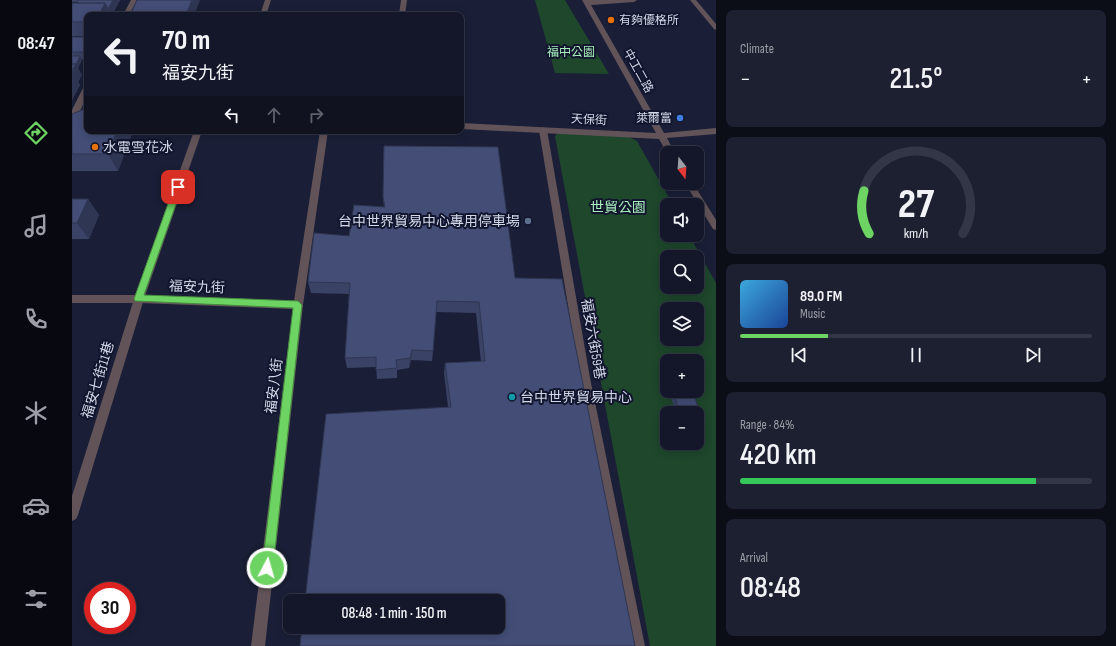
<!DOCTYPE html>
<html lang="en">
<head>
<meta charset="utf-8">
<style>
  body { margin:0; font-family:"Sofia Sans Condensed","Noto Sans TC",sans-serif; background:#1d2031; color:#f1f3f6; height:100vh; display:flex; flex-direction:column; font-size:15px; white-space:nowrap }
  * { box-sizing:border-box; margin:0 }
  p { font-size:13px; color:#9d9fa8 }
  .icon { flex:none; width:22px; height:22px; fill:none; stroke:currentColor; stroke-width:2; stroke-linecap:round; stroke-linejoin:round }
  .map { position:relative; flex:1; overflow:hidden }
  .sheet { display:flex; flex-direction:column; gap:10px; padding:10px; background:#0b0d17; width:400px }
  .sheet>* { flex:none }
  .top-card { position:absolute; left:12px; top:12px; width:380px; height:122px; border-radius:8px; box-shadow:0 2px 10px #0003,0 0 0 1px #333646; background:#141729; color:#f1f3f6; overflow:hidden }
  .needle { width:26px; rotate:163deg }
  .buttons { position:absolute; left:588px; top:146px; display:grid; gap:8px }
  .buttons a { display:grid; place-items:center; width:44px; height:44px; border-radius:8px; background:#141729; box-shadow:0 2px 10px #0003,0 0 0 1px #333646; font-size:20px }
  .speed { position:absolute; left:12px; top:582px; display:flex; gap:8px; font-size:20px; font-weight:700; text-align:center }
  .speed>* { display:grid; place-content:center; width:52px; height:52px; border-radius:50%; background:#141729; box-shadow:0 2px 10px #0003,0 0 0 1px #333646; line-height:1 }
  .speed .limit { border:6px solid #d22; background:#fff; color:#111 }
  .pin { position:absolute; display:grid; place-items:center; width:34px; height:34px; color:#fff; margin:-17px; border-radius:8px; box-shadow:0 2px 6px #0006 }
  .me { position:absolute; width:44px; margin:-22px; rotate:6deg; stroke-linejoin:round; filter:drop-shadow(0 0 3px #0008) }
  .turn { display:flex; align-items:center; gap:14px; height:84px; padding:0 12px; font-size:18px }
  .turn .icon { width:52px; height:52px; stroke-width:2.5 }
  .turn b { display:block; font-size:28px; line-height:34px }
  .lanes { display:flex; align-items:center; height:38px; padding:0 12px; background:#0003; justify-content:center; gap:20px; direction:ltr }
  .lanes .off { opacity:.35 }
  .big { font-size:30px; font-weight:600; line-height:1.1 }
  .sheet .card { flex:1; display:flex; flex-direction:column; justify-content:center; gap:6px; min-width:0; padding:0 14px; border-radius:8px; background:#1d2031 }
  .sheet .dial { align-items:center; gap:0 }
  .dial svg { height:104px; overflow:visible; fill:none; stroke:#333646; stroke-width:7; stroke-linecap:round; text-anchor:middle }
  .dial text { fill:#f1f3f6; stroke:none }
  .song { display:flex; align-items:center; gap:12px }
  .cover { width:48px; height:48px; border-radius:6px; background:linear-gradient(135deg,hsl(200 70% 55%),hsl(220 70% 35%)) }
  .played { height:4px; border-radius:2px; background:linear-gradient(90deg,#6dd362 25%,#333646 25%) }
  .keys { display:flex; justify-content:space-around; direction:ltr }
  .heat { display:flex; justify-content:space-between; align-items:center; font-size:22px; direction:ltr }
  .charge { height:6px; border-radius:3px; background:linear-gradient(90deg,#34c759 84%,#333646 0) }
  .trip { position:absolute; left:211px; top:594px; width:222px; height:40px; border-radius:8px; background:#141729; box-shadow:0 2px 10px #0003,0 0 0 1px #333646; font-weight:600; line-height:40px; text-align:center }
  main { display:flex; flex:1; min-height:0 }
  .tabs { display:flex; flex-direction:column; width:72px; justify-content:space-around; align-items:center; background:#080910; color:#9d9fa8 }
  .tabs .icon { width:28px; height:28px }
  .tabs .active { color:#6dd362 }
  .tabs b { font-size:18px; color:#f1f3f6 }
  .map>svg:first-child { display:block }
  .green { fill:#1e472c; fill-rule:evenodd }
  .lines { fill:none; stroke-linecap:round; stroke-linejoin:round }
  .lane { fill:#625358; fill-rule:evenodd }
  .street { fill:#625358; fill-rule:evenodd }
  .wall { fill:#3a4265 }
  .shaded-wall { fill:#2f3653 }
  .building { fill:#434d76; stroke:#2f3653 }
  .route { fill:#6dd362; stroke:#478940 }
  .food-dot { fill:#e8710a; stroke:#11152d; stroke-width:1.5 }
  .shop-dot { fill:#3f7fe0; stroke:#11152d; stroke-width:1.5 }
  .service-dot { fill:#5c6f8a; stroke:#11152d; stroke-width:1.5 }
  .culture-dot { fill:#0f9aa8; stroke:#11152d; stroke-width:1.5 }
  .labels { text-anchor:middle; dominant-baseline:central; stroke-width:4; stroke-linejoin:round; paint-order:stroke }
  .far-poi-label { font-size:12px; fill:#d3d8e9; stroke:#11152d; text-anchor:start }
  .far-park-label { font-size:12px; fill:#a8efbb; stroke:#11152d }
  .far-street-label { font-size:12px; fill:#d3d8e9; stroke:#11152d }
  .poi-label { font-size:14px; fill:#d3d8e9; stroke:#11152d; text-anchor:start }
  .park-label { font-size:14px; fill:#a8efbb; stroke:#11152d }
  .street-label { font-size:14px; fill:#d3d8e9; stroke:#11152d }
</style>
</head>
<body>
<main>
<nav class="tabs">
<b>08:47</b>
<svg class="icon active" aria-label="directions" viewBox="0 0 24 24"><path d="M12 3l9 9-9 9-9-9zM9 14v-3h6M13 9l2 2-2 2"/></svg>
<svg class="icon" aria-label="music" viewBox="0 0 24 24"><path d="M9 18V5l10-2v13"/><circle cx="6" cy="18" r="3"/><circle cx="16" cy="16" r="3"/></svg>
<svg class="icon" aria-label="phone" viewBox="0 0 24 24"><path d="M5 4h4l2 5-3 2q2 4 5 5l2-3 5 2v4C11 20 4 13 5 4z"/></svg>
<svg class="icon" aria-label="climate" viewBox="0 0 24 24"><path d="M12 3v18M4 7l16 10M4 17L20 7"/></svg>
<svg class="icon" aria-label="car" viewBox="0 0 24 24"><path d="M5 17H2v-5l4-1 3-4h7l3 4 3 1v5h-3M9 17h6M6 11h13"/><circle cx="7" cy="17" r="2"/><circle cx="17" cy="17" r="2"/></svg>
<svg class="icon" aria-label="filters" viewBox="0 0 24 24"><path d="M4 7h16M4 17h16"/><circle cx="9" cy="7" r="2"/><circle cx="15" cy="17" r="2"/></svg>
</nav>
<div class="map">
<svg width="644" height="646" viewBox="0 0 644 646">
  <rect width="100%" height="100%" fill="#1a1f37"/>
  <path class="green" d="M463 0H493L537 74 483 73Z
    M489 130 550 133 565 141 601 205H595V235H617L644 283V646H578L483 136ZM595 257H625V287H595ZM595 309H625V339H595ZM595 361H625V391H595ZM595 413H625V443H595Z"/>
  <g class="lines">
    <path class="lane" d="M193 0H199L194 15H188Z
      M329 0H335L333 15H327Z
      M618 0H624L644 24V30L642 29Z
      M471 127 475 130 518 378 573 646H559L508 378 467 130Z
      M122 131H130L72 299 6 515 4 519 0 521V496L62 299Z"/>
    <path class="street" d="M59 0H65L57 15H51Z
      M510 0H565L562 2 519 5 592 133 644 128V134L595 138 603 153H595L587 139 389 129V123L584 133Z
      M12 86H15C15 95 9 116 0 120V110Z
      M248 131H256L231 305 193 646H179L221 309 67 303H0V295H67L222 301Z
      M613 183H621L644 220V230L641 229Z"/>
  </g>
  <path class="wall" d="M0 0H48L40 15H15V36H0V3H5L6 2H0Z
    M0 37H15V59H10V60L6 68 10 75 6 82 8 85 0 100Z
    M0 114 61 131 46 171H0Z
    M311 197 443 278 563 646 376 407 372 373 373 363 409 362 404 313 364 312 361 351 360 361 339 360 337 368 325 370V378L305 379 304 367 275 368 273 358 277 294 239 293 236 282 312 207Z
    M0 199H16L27 215 17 239H0Z
    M595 375V383L593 377Z
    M597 391H621L622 393 620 395 628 413 625 415V413H604L599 397 602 395H598Z"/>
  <path class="shaded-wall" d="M41 0H46L47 2 40 15H39L36 9Z
    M118 0H128L124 11 125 15H114Z
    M33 3 38 15H27Z
    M8 56 10 60 6 68 10 75 6 82 8 85 0 100V71Z
    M45 131H61L46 171 36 154Z
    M16 199 27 215 17 239 5 223Z
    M340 350 339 360 337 368 338 358Z"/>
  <path class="building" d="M6 0H41L36 9 33 3H5Z
    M65 0H120L114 15H58Z
    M0 3H33L27 15H15V22H0Z
    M0 37H15V52H0Z
    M0 56H8L4 65V64H0Z
    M0 64H4L0 71Z
    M15 108V131H45L36 154H0V114Z
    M312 146 426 147 443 278 490 279 563 646H228L230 627H426V601H233L254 414 379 407 373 363 413 361 407 302 365 301 361 351 340 350 338 358 324 360 325 368 304 370V357L273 358 278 283 236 282 242 233 277 236 282 205 313 207 311 197Z
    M0 199H16L5 223H0Z
    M601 391H621L622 393H601Z
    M602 395H622L628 413H608Z"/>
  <path class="route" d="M106 184 110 187 72 295 226 301 230 305 201 568 200 573 195 574 191 573 190 568 221 308 63 301 62 299 102 187Z"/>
  <g class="food-dot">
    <circle cx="539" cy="20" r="4"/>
    <circle cx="23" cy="147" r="4"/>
  </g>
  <circle class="shop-dot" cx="608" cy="118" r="4"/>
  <circle class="service-dot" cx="456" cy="221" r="4"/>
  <circle class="culture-dot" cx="440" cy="397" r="4"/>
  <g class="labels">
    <g class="far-poi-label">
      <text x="547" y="20">有夠優格所</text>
      <text x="600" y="118" text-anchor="end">萊爾富</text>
    </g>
    <g class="far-park-label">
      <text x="499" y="52">福中公園</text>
    </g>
    <g class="far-street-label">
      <text transform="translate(566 71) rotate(61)">中工二路</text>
      <text transform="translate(517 120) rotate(3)">天保街</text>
    </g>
    <g class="poi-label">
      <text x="31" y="147">水電雪花冰</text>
      <text x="448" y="221" text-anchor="end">台中世界貿易中心專用停車場</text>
      <text x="448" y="397">台中世界貿易中心</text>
    </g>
    <g class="park-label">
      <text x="546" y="207">世貿公園</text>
    </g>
    <g class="street-label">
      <text transform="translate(125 287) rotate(2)">福安九街</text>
      <text transform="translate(521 339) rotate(80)">福安六街59巷</text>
      <text transform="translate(26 380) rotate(-73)">福安七街11巷</text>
      <text transform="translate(202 386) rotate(-83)">福安八街</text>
    </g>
  </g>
</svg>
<div class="buttons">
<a><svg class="needle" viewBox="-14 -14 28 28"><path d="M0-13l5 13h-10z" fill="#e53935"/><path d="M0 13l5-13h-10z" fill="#9d9fa8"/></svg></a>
<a><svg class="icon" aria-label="sound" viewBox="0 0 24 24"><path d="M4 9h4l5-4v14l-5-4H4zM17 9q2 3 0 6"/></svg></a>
<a><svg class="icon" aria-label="search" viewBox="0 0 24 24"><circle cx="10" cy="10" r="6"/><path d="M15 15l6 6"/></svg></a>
<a><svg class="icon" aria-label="layers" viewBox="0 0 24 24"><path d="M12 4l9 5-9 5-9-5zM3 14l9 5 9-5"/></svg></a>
<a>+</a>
<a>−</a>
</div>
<div class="speed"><div class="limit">30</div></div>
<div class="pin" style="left:106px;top:187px;background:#d93025"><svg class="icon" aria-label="arrive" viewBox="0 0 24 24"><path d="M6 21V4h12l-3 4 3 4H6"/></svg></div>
<svg class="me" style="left:195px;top:568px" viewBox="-20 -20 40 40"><circle r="17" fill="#6dd362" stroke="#fff" stroke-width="3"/><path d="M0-11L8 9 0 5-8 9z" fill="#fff"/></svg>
<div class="trip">08:48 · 1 min · 150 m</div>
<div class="top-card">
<div class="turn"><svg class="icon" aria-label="left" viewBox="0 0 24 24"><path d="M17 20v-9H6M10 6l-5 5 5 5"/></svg><div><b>70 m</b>福安九街</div></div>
<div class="lanes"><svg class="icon" aria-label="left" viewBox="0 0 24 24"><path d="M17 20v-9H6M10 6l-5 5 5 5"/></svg><svg class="icon off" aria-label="ahead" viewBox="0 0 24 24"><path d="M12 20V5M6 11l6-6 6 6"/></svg><svg class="icon off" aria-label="right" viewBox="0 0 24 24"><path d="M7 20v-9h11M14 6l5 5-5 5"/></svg></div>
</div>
</div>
<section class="sheet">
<div class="card"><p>Climate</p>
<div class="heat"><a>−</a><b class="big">21.5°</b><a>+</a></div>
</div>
<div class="card dial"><svg viewBox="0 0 100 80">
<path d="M14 69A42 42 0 1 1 86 69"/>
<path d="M14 69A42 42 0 0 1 10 36" stroke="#6dd362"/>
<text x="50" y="56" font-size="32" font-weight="700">27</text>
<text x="50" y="72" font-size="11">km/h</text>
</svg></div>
<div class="card">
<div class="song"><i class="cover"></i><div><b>89.0 FM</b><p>Music</p></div></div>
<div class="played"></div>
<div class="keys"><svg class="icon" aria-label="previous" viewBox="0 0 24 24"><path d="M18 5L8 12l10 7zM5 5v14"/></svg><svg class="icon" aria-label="pause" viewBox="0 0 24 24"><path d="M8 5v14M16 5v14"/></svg><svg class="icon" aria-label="next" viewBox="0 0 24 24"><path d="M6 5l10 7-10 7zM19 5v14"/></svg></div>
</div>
<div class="card"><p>Range · 84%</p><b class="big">420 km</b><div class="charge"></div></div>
<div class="card"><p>Arrival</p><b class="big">08:48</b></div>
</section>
</main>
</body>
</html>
